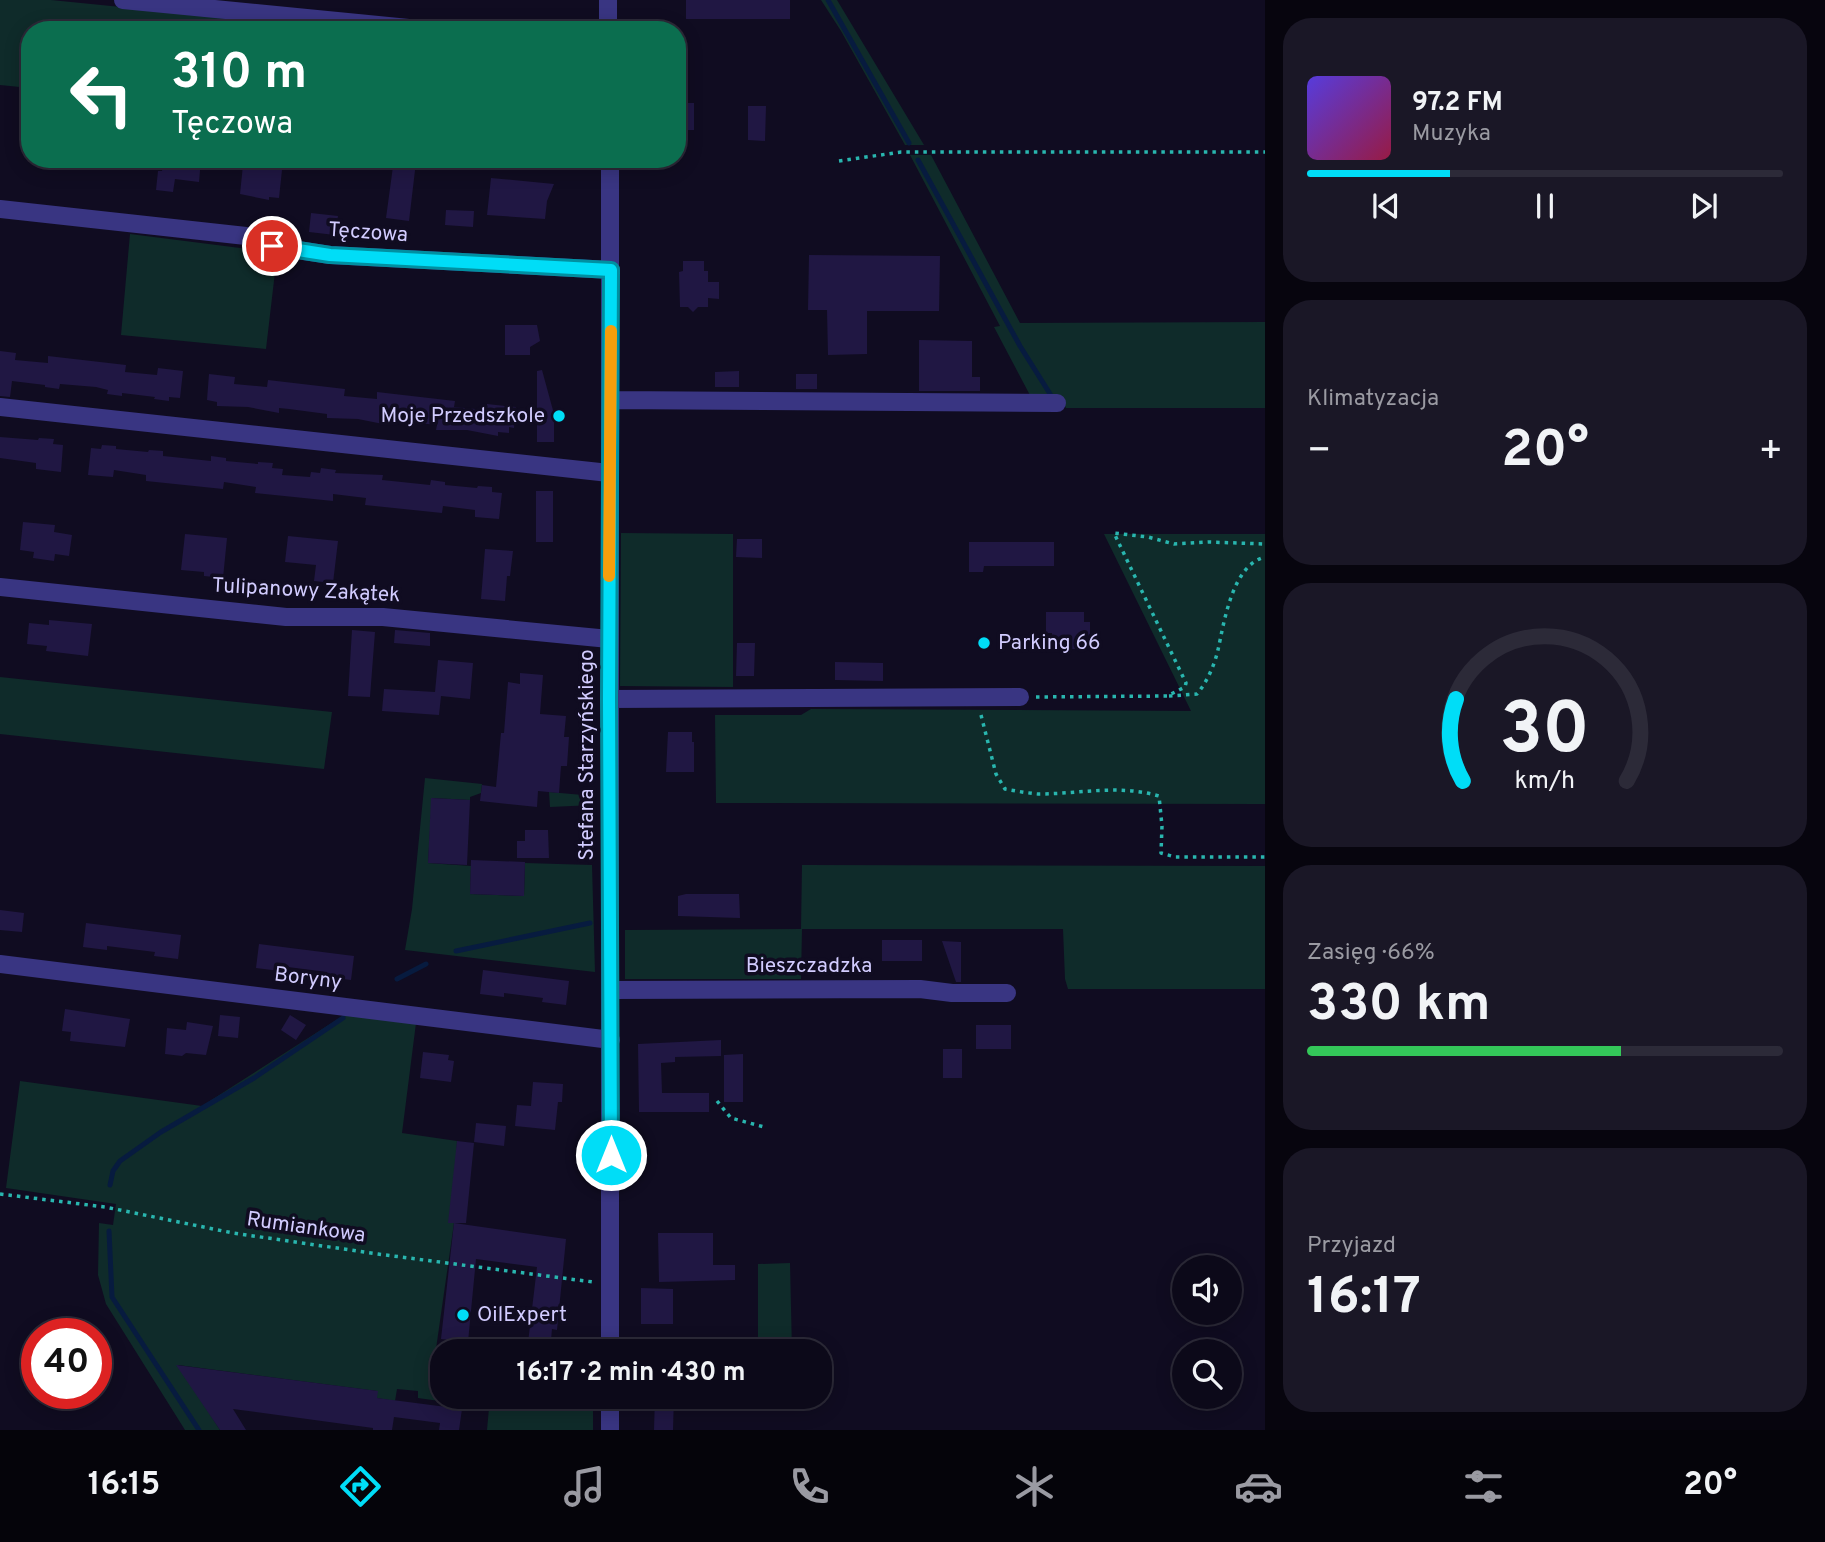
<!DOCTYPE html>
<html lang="pl">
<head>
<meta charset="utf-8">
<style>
  body { margin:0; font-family:Overpass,sans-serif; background:#1a1726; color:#f1f3f6; height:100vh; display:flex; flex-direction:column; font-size:26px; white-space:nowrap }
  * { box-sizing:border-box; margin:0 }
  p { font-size:23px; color:#9a9aa2 }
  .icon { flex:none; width:38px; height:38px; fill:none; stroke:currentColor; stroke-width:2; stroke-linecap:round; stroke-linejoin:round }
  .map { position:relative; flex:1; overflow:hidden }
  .side { display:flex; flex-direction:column; gap:18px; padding:18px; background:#07050e; width:560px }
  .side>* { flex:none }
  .banner { position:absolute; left:21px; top:21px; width:665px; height:147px; border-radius:28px; box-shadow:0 4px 18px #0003,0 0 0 2px #2c2a38; background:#0b6e4f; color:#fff; overflow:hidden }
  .controls { position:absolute; left:1172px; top:1255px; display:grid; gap:14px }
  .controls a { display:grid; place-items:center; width:70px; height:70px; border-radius:50%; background:#0c0919; box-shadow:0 4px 18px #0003,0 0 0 2px #2c2a38; font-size:35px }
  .speed { position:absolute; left:21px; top:1318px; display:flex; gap:14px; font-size:35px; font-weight:700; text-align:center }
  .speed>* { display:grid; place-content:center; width:91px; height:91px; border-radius:50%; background:#0c0919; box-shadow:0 4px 18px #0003,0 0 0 2px #2c2a38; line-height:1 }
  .speed .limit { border:10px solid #d22; background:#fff; color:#111 }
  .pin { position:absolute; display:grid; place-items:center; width:60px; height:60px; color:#fff; margin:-30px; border:4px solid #fff; border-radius:50%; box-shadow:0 2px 7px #0007 }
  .me { position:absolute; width:77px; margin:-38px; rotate:0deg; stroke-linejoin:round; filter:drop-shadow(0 0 5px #0008) }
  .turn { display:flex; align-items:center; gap:24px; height:147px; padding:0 35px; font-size:32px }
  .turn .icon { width:91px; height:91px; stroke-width:2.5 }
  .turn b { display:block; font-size:49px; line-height:60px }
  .big { font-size:52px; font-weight:700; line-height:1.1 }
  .side .tile { flex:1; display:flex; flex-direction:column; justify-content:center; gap:10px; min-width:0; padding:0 24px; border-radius:28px; background:#1a1726 }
  .side .dial { align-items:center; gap:0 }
  .dial svg { height:182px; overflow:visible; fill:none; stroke:#2c2a38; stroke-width:7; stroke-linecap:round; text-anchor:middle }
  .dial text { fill:#f1f3f6; stroke:none }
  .song { display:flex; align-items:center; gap:21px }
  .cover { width:84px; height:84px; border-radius:10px; background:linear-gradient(135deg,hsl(250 70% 55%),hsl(340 70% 35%)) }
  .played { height:7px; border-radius:4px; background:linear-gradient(90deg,#00ddf7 30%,#2c2a38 30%) }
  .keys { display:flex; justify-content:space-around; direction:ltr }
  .heat { display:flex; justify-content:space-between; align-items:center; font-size:38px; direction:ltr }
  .charge { height:10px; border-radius:5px; background:linear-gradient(90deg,#34c759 66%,#2c2a38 0) }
  .trip { position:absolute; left:430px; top:1339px; width:402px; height:70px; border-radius:28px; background:#0c0919; box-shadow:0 4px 18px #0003,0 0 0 2px #2c2a38; font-weight:700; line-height:70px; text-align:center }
  .tabs { display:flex; height:112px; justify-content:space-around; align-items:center; background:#05040a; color:#9a9aa2 }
  .tabs .icon { width:49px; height:49px }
  .tabs .selected { color:#00ddf7 }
  .tabs b { font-size:32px; color:#f1f3f6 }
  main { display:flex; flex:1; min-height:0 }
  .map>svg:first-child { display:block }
  .green { fill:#0f2b2a }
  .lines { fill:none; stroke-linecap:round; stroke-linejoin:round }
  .stream { stroke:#071b3f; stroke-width:5 }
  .building { fill:#201743 }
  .path { stroke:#29b6af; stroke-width:3.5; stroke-dasharray:3.5 5; stroke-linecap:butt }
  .minor { stroke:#393582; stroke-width:18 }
  .route-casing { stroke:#0090a1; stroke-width:18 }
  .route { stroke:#00ddf7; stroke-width:12 }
  .slow { stroke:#f59e0b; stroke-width:12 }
  .poi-dot { fill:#00ddf7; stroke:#100c21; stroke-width:2.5 }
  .labels { text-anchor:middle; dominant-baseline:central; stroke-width:7; stroke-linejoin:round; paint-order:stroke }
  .street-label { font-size:21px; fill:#d2ccff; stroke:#100c21 }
  .poi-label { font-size:21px; fill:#d2ccff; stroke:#100c21; text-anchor:start }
</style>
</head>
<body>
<main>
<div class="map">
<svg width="1265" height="1430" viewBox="0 0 1265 1430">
  <rect width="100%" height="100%" fill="#100c21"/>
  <path class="green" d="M0 0H51L350 30H30V88L0 85Z
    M821 0H837L924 145H905L841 31Z
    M910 155H931L1020 323 1265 322V408H1066L1061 399H1032L994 327 1000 326Z
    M130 234 248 249 264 255H277L266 349 121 335Z
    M621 533 733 534V687L620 686Z
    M1104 534H1265V804L716 803 715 715H801L811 709 1191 711Z
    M0 677 332 712 324 769 0 734Z
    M425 778 482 784 481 793 470 797V800L432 798 428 863 471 866 470 894 524 896 525 863 592 865 595 972 405 950 412 909Z
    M549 792 594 796 593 805 550 807Z
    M802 865 1265 866V989H1068L1065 979 1063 929H802L801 979H625V930L801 929Z
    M344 1015 416 1023 402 1133 457 1141 454 1223 432 1377 443 1378V1396L593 1397V1430H487L489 1408 418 1398V1391L397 1389 395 1401 377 1398V1391L178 1365 220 1430H185L106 1304 98 1275 99 1223 113 1225 116 1204 6 1188 20 1081 202 1106Z
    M790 1263 792 1351H758V1264Z"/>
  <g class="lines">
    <path class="stream" d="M828 0 909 143
      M918 160 1020 346 1052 397
      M456 951 590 923
      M397 979 426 964
      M110 1185 113 1171 120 1161 161 1132 254 1078 343 1018
      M109 1231 112 1297 199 1430"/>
  </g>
  <path class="building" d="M686 0H790V19H686Z
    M677 103H694V130H677Z
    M748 106H766L765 141 748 140Z
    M164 159H201L199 182 175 179 173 192 156 190 158 171H162Z
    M256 159H271L274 169 282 170 279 198 269 197V200L240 194 243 165 252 166Z
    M394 159 416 162 409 221 386 218Z
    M491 178 554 184 547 201 545 219 487 215Z
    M446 210 474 211 473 227 445 225Z
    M311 213 338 216 335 235 309 232Z
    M809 255 940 256 939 311H867V354L828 355 827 310H808Z
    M683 261H704V271H708V282H719V299L708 298V307H698L693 312 688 307H680L679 272 683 271Z
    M505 325H537L540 341 530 347V355H505Z
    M919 340 972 341V377H980V391H919Z
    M0 351 16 353 15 360 48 363V356L126 365 125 372 157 375 158 368 183 371 180 398 169 397V401L154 399 155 397 122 393V396L107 394 108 390 96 387 60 384 59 389 45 387V385L12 381 10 397 0 396Z
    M542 370 554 414V442H537V371Z
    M739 371V387H715V372Z
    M209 374 235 377 234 384 267 387 268 380 345 389 344 396 377 399V392L455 401 454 407 486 410 487 404 516 407 514 428 509 427V433L498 432V436L467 430H436L437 425 399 421 389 420 388 425 358 419 327 418V414L289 409 279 408V413L248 407 217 406V402L207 400Z
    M796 374H817V389H796Z
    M0 437 38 440 39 438 54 439 53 444 63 445 61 472 36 469V463L0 458Z
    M102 445 116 446V449L148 452 149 450 163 451V456L173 457 211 461V456L226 458V461L258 464V462L273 463 272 468 283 469 282 475 310 477 311 472 320 473 321 468 336 470 335 473 383 475 382 480 392 481 430 485 431 480 445 482V485L477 488 478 486 492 487V492L502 493 499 519 475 517V510L443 506 442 513 365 505 366 498 333 494V501L255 493 256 487 224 482 223 489 146 481V475L114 470 113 477 88 475 91 448 101 449Z
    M536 491H553V542H536Z
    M23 522 55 525 54 532 72 535 69 556 55 554 54 561 33 558 34 552 20 550Z
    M185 534 227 538 223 578 204 576V572L181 570Z
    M288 536 338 541 333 583 314 581 316 565 285 562Z
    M737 539H762V558L736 557Z
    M969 542H1054V566H984L983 572H969Z
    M485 549 513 551 510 576H507L505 601 481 599Z
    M1046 612H1084V622H1090V642H1077V649H1052V633H1046Z
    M49 620 92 624 88 656 46 651 47 646 27 644 29 623 49 625Z
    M352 630 375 632 370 697 348 696Z
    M395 630 430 633V646L394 643Z
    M737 643H755L754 676H736Z
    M438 660 473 663 470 699 441 696 439 715 382 711 384 689 435 692Z
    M835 662 883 663V681L835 680Z
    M520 673 543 675 540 714 566 716 564 737H569L567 766H561L559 793 538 791 537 807 480 801 482 785 496 787 501 733H504L508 682 520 684Z
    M668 732H692V742H694V772H666Z
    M431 798 470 800 467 865 428 863Z
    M525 830H548L549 858H517V841H525Z
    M471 860 525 862 524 896 470 894Z
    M686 894H739L740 918 678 916V896Z
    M0 910 24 913 22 932 0 930Z
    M86 923 181 935 178 959 154 956 155 952 107 946V950L83 947Z
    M882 940H922V961H882Z
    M942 941 961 942V982H956Z
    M259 944 354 956 351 980 327 977V972L280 966V971L256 968Z
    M483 970 569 981 566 1005 542 1002 543 998 504 993V997L480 994Z
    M65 1009 130 1019 125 1047 70 1041 71 1032 62 1031Z
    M220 1015 240 1017 238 1038 218 1036Z
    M290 1015 306 1025 296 1040 281 1030Z
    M187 1022 213 1026 206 1055 186 1053 182 1056 165 1054 167 1028 186 1030Z
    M976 1025H1011V1049H976Z
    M721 1040V1056L675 1057V1062L661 1063 662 1093H709V1112H639L638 1044Z
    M943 1049H962V1078H943Z
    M423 1052 449 1055 448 1060 454 1061 451 1082 420 1078Z
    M743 1054V1102H724V1055Z
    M533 1082 563 1084 562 1102H558L555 1130 515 1126 517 1105 531 1106Z
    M476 1123 506 1126 504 1146 474 1142Z
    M457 1141 474 1143 466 1223H448Z
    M454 1223 566 1239 557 1330 552 1329 550 1351H527L537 1267 476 1259 468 1342 441 1339Z
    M658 1233H713V1265H735V1280L659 1282Z
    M641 1288 673 1289V1324H641Z
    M176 1365 378 1391 377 1398 462 1409 459 1430H439L440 1423 394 1417 392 1430H373V1428L233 1409 246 1430H220Z
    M655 1396H674L673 1430H654Z"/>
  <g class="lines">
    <path class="path" d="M839 161 901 152H1265
      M1169 696 1197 694C1207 682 1214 666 1218 650 1224 623 1232 565 1265 557
      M1036 697 1167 696 1185 687 1186 683 1114 533 1148 537 1174 544 1209 542 1265 544
      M981 715 996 774 1005 789C1016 791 1027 793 1038 794 1079 794 1118 784 1159 796L1162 826 1161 853 1175 857H1265
      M717 1101 731 1118 764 1127
      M0 1194 105 1207 233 1233 378 1254 593 1282"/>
    <path class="minor" d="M123 0 429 30
      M608 0V30
      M610 159V1351
      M0 209 246 236 272 246 330 255 611 270
      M611 400 1057 403
      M0 407 609 473
      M0 587 286 617H383L609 639
      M609 699 1020 697
      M0 964 611 1040
      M610 990 920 989 952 993H1007
      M610 1396V1430"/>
  </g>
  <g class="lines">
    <g class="route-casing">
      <path id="route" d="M272 246 330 255 611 270 609 699 611 1155"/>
    </g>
    <use href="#route" class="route"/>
    <path class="slow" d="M609 576 611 331"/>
  </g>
  <g class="poi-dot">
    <circle cx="559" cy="416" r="7"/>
    <circle cx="984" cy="643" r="7"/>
    <circle cx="463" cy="1315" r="7"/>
  </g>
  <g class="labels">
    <g class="street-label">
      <text transform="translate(368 233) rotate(4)">Tęczowa</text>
      <text transform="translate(306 591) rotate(3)">Tulipanowy Zakątek</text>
      <text transform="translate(587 755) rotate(-90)">Stefana Starzyńskiego</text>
      <text x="809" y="966">Bieszczadzka</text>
      <text transform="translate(308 979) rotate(7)">Boryny</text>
      <text transform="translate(306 1228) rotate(8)">Rumiankowa</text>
    </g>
    <g class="poi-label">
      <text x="545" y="416" text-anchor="end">Moje Przedszkole</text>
      <text x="998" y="643">Parking 66</text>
      <text x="477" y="1315">OilExpert</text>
    </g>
  </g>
</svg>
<div class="controls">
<a><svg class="icon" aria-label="sound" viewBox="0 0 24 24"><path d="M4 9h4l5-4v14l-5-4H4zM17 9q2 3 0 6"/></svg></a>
<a><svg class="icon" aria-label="search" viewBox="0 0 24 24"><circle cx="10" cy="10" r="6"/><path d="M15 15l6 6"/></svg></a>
</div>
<div class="speed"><div class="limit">40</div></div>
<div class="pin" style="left:272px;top:246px;background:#d93025"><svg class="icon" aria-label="arrive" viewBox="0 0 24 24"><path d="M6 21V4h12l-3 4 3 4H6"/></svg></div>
<svg class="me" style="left:611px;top:1155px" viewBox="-20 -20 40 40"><circle r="17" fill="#00ddf7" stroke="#fff" stroke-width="3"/><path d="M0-11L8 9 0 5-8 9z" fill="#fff"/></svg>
<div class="trip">16:17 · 2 min · 430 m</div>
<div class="banner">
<div class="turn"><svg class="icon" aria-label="left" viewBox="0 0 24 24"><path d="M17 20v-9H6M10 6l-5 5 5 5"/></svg><div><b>310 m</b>Tęczowa</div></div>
</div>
</div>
<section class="side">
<div class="tile">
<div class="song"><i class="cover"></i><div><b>97.2 FM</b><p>Muzyka</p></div></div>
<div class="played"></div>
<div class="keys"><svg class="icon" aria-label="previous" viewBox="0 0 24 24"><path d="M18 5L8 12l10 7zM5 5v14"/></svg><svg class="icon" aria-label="pause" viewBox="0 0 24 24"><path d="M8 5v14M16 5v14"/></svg><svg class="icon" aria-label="next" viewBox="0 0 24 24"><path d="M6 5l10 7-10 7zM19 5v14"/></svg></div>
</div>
<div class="tile"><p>Klimatyzacja</p>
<div class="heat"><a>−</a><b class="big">20°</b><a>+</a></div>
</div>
<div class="tile dial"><svg viewBox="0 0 100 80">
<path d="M14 69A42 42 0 1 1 86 69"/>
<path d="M14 69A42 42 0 0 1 11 33" stroke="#00ddf7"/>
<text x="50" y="56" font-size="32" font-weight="700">30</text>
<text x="50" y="72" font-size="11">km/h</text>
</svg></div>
<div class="tile"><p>Zasięg · 66%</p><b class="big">330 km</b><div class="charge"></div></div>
<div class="tile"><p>Przyjazd</p><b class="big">16:17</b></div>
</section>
</main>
<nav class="tabs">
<b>16:15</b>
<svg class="icon selected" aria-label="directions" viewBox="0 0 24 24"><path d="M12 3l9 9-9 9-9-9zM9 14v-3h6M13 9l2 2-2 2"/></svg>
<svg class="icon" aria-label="music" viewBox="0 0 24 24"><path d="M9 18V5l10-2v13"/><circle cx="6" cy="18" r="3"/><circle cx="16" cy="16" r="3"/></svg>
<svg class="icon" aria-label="phone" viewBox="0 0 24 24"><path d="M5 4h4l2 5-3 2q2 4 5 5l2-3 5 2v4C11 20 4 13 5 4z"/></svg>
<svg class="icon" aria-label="climate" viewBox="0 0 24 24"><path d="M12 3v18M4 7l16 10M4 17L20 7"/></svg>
<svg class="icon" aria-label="car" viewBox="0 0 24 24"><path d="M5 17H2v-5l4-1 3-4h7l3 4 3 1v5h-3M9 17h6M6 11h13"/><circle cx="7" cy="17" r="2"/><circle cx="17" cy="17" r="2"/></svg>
<svg class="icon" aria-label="filters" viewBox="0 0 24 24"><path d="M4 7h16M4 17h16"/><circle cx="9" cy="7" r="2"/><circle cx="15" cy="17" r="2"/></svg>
<b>20°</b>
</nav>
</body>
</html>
